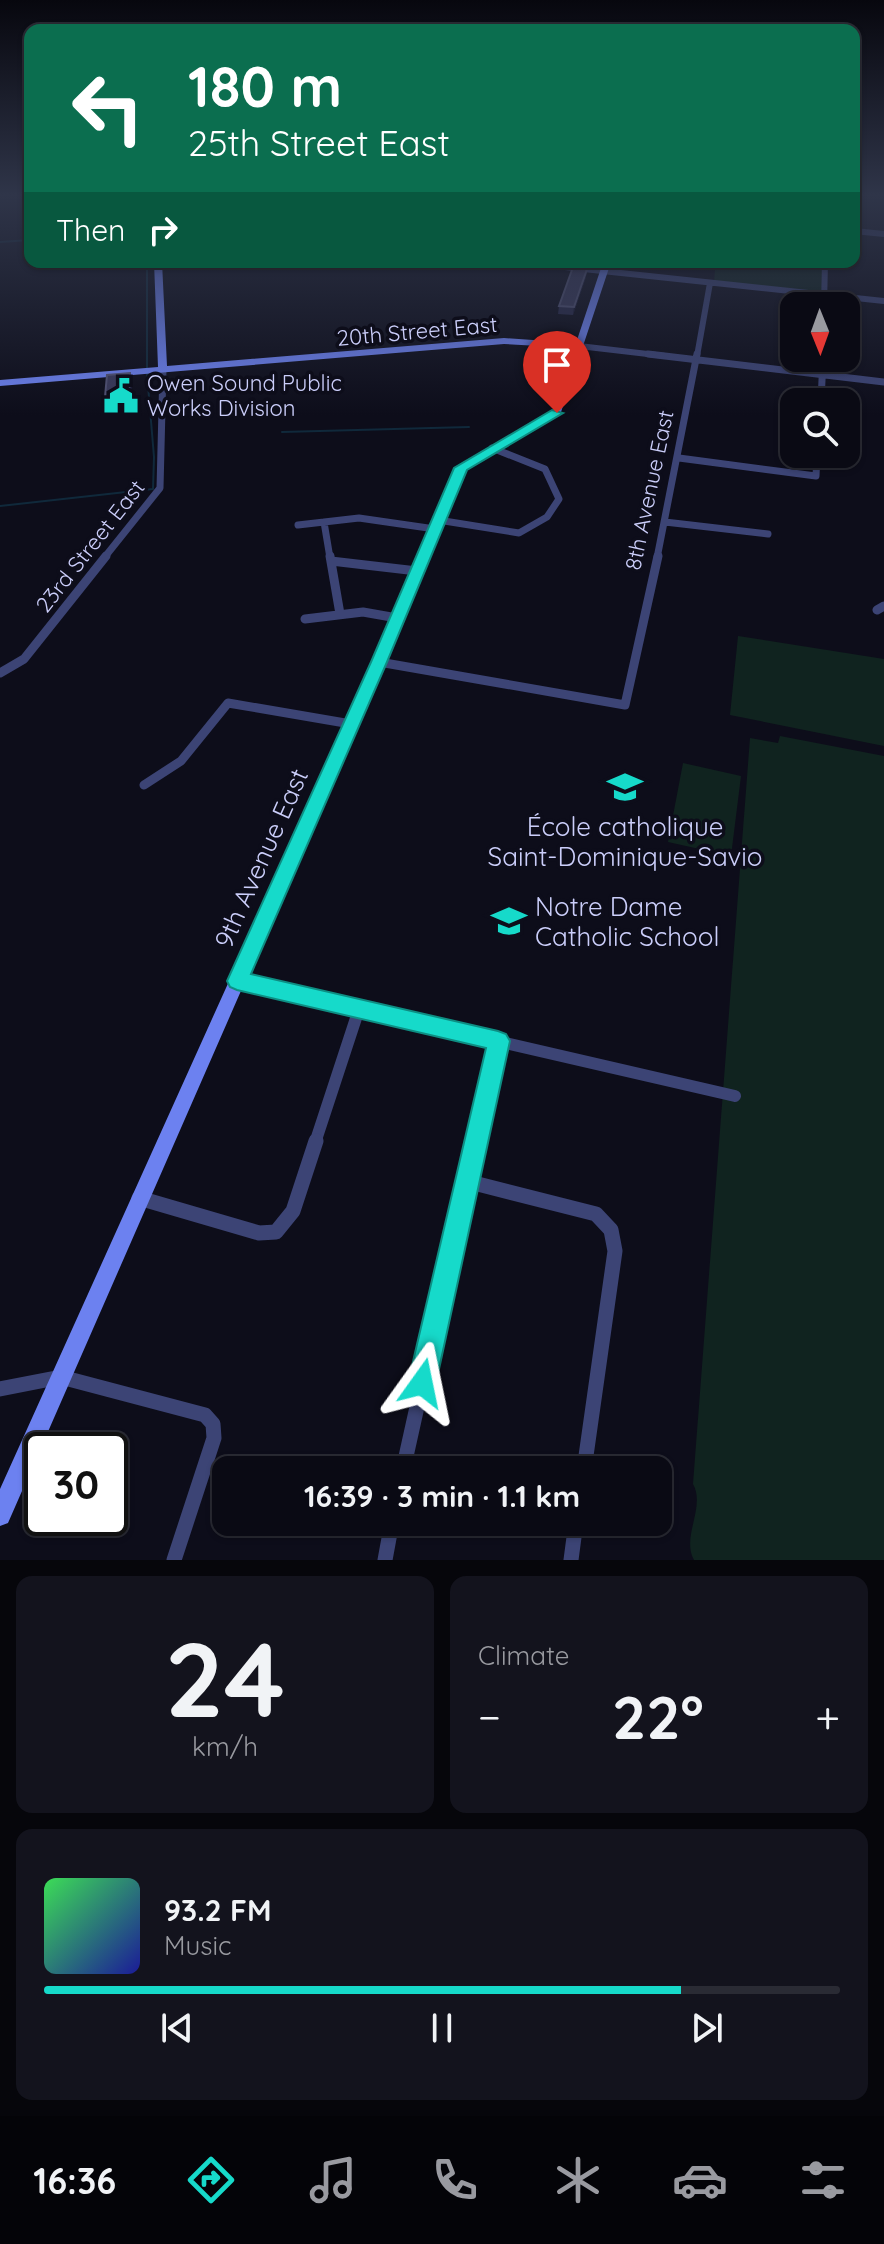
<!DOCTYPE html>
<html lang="en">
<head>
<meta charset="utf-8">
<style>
  body { margin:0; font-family:Quicksand,sans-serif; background:#13131d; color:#f1f3f6; height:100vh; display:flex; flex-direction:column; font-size:30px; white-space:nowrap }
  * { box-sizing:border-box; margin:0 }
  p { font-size:26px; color:#999aa0 }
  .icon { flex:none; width:44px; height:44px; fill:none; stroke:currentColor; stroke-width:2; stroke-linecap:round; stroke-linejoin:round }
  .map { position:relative; height:1560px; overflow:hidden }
  .drawer { display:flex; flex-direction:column; gap:16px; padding:16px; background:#06060b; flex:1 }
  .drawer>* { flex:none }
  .hud { position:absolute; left:24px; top:24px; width:836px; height:244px; border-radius:16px; box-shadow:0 2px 6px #0004,0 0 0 2px #2a2b34; background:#0b6e4f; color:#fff; overflow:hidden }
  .needle { width:52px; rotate:179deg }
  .controls { position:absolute; left:780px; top:292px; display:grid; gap:16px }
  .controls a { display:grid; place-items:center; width:80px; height:80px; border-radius:16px; background:#0a0a14; box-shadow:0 2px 6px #0004,0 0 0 2px #2a2b34; font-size:40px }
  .speed { position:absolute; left:24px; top:1432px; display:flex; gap:16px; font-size:40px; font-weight:700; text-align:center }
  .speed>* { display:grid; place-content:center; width:104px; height:104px; border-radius:50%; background:#0a0a14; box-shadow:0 2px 6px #0004,0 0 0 2px #2a2b34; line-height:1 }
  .speed .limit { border:4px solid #111; border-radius:12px; background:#fff; color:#111 }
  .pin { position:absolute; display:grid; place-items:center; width:68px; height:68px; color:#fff; margin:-82px -34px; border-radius:50% 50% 50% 0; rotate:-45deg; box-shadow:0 0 8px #0007 }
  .pin .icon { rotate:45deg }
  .me { position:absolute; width:88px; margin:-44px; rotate:12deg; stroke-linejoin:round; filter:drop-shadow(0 0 6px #0008) }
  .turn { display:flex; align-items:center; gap:28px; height:168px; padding:0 32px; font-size:36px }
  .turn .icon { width:104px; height:104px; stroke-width:2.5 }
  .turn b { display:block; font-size:56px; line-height:68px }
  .then { display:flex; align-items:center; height:76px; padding:0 32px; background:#0003; gap:16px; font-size:30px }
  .big { font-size:60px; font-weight:700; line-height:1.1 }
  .drawer .tile { flex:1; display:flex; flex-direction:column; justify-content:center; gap:12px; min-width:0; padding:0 28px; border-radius:16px; background:#13131d }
  .drawer .dial { align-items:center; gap:0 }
  .dial b { font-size:104px; line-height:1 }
  .song { display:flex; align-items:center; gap:24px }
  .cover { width:96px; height:96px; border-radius:12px; background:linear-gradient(135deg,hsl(130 70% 55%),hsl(240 70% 35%)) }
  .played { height:8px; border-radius:4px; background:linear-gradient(90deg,#16daca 80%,#2a2b34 80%) }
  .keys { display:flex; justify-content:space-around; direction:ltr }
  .heat { display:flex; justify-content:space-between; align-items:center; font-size:44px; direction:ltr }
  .drawer .tiles { flex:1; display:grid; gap:16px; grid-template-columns:1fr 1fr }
  .tile:last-child { grid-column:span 2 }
  .trip { position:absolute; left:212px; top:1456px; width:460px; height:80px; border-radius:16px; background:#0a0a14; box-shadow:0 2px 6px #0004,0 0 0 2px #2a2b34; font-weight:700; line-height:80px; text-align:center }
  .tabs { display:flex; height:128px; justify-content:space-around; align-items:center; background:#040408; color:#999aa0 }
  .tabs .icon { width:56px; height:56px }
  .tabs .on { color:#16daca }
  .tabs b { font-size:36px; color:#f1f3f6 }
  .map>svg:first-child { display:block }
  .green { fill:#10231f }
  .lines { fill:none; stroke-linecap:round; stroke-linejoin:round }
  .stream { stroke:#10293b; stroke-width:2 }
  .street-far4 { stroke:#3c4475; stroke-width:6 }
  .street-far3 { stroke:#3c4475; stroke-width:7 }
  .street-far2 { stroke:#3c4475; stroke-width:9 }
  .street-far1 { stroke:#3c4475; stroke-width:12 }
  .street { stroke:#3c4475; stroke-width:15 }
  .secondary { fill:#6c81f0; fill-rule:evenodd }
  .wall { fill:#272847 }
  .shaded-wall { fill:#15152d }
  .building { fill:#39395a; stroke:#505173; stroke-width:2 }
  .route { fill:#16daca; stroke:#0e8e83; stroke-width:2 }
  .labels { text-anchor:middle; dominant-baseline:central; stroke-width:7; stroke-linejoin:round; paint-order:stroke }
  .far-street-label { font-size:22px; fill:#cbcefa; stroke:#0d0d1a }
  .far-poi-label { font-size:22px; fill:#cbcefa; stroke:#0d0d1a; text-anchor:start }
  .poi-label { font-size:26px; fill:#cbcefa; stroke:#0d0d1a }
  .street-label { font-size:26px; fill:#cbcefa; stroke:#0d0d1a }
</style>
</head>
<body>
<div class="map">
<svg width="884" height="1560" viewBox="0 0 884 1560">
  <rect width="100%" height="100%" fill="#0d0d1a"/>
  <path class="green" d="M643 262H823L822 294 714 282 715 270Z
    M738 636 884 659V746L730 715Z
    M780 736 884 756V1560H694C681 1537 706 1507 693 1484L750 738 778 743Z
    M683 763 741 776 731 856 668 842Z"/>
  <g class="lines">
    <path class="stream" d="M0 242 30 240
      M147 262V368
      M282 432 469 427
      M0 506 153 489 154 457 147 373"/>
    <path class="street-far4" d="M854 231 884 234
      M546 265 884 301
      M824 306 825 262
      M579 346 665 356
      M697 356 710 283"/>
    <path class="street-far3" d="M648 354 884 382
      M821 402 823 358
      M679 458 816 476 817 454
      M438 520 519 533 547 517 559 499 545 469 492 448
      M324 522 330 558
      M665 522 768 534
      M298 525 359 518 435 529
      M104 558 160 488 163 369
      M657 558 697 354"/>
    <path class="street-far2" d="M330 556 340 614
      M331 561 417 571
      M877 610 884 606
      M305 619 363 612 397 618
      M379 662 625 705 658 556
      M0 673 24 659 106 556
      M144 785 181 761 228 703 351 724"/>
    <path class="street-far1" d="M237 981 735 1096
      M315 1143 359 1009
      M475 1143 498 1041"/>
    <path class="street" d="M466 1181 596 1214 611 1230 615 1251 584 1470
      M139 1198 259 1233 276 1232 293 1211 316 1141
      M0 1389 61 1377 205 1415 213 1424 214 1438 174 1560
      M403 1470 476 1141
      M385 1560 392 1522
      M571 1560 576 1522"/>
    <path class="secondary" d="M154 262H162L167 366 504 338 576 343 603 262H611L560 415 465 470 385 662 8 1523 0 1526V1489L373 662 456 468 553 411 574 348 504 344 0 386V380L158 367Z"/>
  </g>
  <path class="wall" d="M587 269 586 277 573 315 558 314 559 306Z
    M132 384V406L108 408 105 397Z"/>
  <path class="shaded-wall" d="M587 269 586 277 573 315 574 307Z
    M130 373 132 384V406L129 395Z"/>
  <path class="building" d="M573 267 587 269 574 307 559 306Z
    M130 373 129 395 105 397 107 375Z"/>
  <linearGradient id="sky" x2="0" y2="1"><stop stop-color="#07070e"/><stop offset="0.47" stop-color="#2f3549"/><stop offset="1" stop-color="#2f3549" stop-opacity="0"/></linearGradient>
  <rect width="884" height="415" fill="url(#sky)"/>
  <path class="route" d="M552 410 563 413 467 470 387 662 251 974 498 1031 506 1034 510 1041 436 1383 432 1393 422 1397 412 1393 408 1383 486 1048 237 990 230 987 227 981 371 662 454 468Z"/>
  <defs>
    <g id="civic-bare" transform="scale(2.76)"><path d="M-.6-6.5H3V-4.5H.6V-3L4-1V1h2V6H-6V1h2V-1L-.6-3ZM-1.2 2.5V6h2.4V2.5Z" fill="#16daca" stroke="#0d0d1a" stroke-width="2.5" paint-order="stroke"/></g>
    <g id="school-bare" transform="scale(2.76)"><path d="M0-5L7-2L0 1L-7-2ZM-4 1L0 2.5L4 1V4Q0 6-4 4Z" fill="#16daca" stroke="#0d0d1a" stroke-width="2.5" paint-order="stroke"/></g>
  </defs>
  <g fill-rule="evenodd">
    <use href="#civic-bare" x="121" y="396"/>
    <use href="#school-bare" x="625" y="787"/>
    <use href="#school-bare" x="509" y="921"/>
  </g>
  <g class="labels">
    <g class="far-street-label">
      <text transform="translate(417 331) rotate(-5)">20th Street East</text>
      <text transform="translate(649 490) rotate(-78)">8th Avenue East</text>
      <text transform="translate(90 546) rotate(-52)">23rd Street East</text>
    </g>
    <g class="far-poi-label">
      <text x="147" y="383">Owen Sound Public<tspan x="147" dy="25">Works Division</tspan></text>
    </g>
    <g class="poi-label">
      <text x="625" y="826">École catholique<tspan x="625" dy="30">Saint-Dominique-Savio</tspan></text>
      <text x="535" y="906" text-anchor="start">Notre Dame<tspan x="535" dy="30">Catholic School</tspan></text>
    </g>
    <g class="street-label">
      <text transform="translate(261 858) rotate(-66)">9th Avenue East</text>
    </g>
  </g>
</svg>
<div class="controls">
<a><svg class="needle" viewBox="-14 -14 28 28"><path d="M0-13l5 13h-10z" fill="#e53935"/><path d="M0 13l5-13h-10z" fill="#999aa0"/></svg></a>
<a><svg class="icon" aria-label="search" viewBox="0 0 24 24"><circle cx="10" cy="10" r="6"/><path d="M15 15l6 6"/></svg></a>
</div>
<div class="speed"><div class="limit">30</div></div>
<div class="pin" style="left:557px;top:413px;background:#d93025"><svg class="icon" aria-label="arrive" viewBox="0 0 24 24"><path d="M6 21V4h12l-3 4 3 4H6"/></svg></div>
<svg class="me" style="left:422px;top:1383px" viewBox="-20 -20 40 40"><path d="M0-17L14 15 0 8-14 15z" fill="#16daca" stroke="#fff" stroke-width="4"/></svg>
<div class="trip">16:39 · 3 min · 1.1 km</div>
<div class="hud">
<div class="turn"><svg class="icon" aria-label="left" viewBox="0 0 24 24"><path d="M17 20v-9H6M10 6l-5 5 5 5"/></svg><div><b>180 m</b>25th Street East</div></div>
<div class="then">Then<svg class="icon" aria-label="right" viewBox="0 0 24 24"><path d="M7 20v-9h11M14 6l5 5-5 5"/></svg></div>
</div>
</div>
<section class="drawer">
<div class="tiles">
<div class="tile dial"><b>24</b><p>km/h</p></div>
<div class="tile"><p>Climate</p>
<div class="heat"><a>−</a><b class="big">22°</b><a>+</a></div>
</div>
<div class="tile">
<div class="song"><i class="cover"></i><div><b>93.2 FM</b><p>Music</p></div></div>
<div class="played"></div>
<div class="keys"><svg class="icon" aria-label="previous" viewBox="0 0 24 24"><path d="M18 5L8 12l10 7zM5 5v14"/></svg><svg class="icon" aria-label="pause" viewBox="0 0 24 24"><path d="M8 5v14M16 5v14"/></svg><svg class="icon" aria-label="next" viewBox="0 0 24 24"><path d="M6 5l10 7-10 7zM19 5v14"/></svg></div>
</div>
</div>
</section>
<nav class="tabs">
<b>16:36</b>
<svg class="icon on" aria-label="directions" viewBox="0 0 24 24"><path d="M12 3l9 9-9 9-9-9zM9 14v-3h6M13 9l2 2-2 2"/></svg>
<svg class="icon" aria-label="music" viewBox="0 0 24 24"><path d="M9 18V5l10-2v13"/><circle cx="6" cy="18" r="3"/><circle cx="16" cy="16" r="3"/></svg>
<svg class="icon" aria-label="phone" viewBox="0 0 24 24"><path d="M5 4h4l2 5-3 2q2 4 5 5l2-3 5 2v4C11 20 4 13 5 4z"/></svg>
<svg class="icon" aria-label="climate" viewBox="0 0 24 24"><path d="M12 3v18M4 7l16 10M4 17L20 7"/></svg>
<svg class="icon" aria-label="car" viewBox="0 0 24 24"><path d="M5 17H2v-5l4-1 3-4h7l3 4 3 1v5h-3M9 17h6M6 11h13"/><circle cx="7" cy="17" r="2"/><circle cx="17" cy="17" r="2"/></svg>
<svg class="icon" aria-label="filters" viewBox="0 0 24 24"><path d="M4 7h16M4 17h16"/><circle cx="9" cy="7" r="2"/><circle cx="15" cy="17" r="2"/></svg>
</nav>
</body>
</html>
